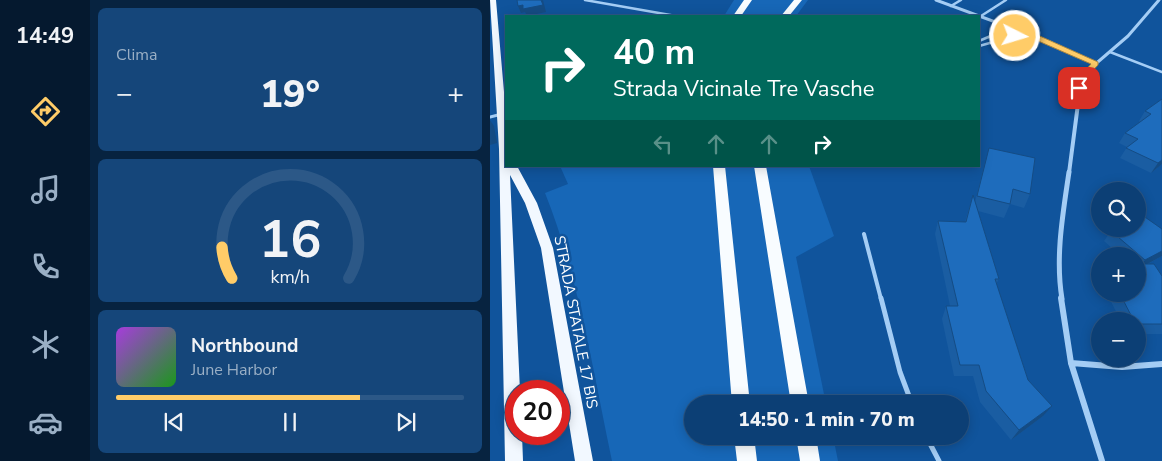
<!DOCTYPE html>
<html lang="it">
<head>
<meta charset="utf-8">
<style>
  body { margin:0; font-family:"Nunito Sans",sans-serif; background:#15467a; color:#f1f3f6; height:100vh; display:flex; flex-direction:column; font-size:19px; white-space:nowrap }
  * { box-sizing:border-box; margin:0 }
  p { font-size:16px; color:#9aafc5 }
  .icon { flex:none; width:28px; height:28px; fill:none; stroke:currentColor; stroke-width:2; stroke-linecap:round; stroke-linejoin:round }
  .map { position:relative; flex:1; overflow:hidden }
  .drawer { display:flex; flex-direction:column; gap:8px; padding:8px; background:#072340; width:400px }
  .drawer>* { flex:none }
  .hud { position:absolute; left:15px; top:15px; width:475px; height:152px; border-radius:0px; box-shadow:0 2px 12px #0003,0 0 0 1px #2c5887; background:#00695c; color:#fff; overflow:hidden }
  .controls { position:absolute; left:601px; top:182px; display:grid; gap:10px }
  .controls a { display:grid; place-items:center; width:55px; height:55px; border-radius:50%; background:#0c3f75; box-shadow:0 2px 12px #0003,0 0 0 1px #2c5887; font-size:25px }
  .speed { position:absolute; left:15px; top:380px; display:flex; gap:10px; font-size:25px; font-weight:700; text-align:center }
  .speed>* { display:grid; place-content:center; width:65px; height:65px; border-radius:50%; background:#0c3f75; box-shadow:0 2px 12px #0003,0 0 0 1px #2c5887; line-height:1 }
  .speed .limit { border:8px solid #d22; background:#fff; color:#111 }
  .pin { position:absolute; display:grid; place-items:center; width:42px; height:42px; color:#fff; margin:-21px; border-radius:10px; box-shadow:0 2px 8px #0006 }
  .me { position:absolute; width:55px; margin:-28px; rotate:95deg; stroke-linejoin:round; filter:drop-shadow(0 0 4px #0008) }
  .turn { display:flex; align-items:center; gap:18px; height:105px; padding:0 25px; font-size:22px }
  .turn .icon { width:65px; height:65px; stroke-width:2.5 }
  .turn b { display:block; font-size:35px; line-height:42px }
  .lanes { display:flex; align-items:center; height:48px; padding:0 25px; background:#0003; justify-content:center; gap:25px; direction:ltr }
  .lanes .off { opacity:.35 }
  .big { font-size:38px; font-weight:800; line-height:1.1 }
  .drawer .widget { flex:1; display:flex; flex-direction:column; justify-content:center; gap:8px; min-width:0; padding:0 18px; border-radius:8px; background:#15467a }
  .drawer .dial { align-items:center; gap:0 }
  .dial svg { height:130px; overflow:visible; fill:none; stroke:#2c5887; stroke-width:7; stroke-linecap:round; text-anchor:middle }
  .dial text { fill:#f1f3f6; stroke:none }
  .song { display:flex; align-items:center; gap:15px }
  .cover { width:60px; height:60px; border-radius:8px; background:linear-gradient(135deg,hsl(280 70% 55%),hsl(120 70% 35%)) }
  .played { height:5px; border-radius:2px; background:linear-gradient(90deg,#ffcc68 70%,#2c5887 70%) }
  .keys { display:flex; justify-content:space-around; direction:ltr }
  .heat { display:flex; justify-content:space-between; align-items:center; font-size:28px; direction:ltr }
  .trip { position:absolute; left:194px; top:395px; width:285px; height:50px; border-radius:25px; background:#0c3f75; box-shadow:0 2px 12px #0003,0 0 0 1px #2c5887; font-weight:800; line-height:50px; text-align:center }
  main { display:flex; flex:1; min-height:0 }
  .menu { display:flex; flex-direction:column; width:90px; justify-content:space-around; align-items:center; background:#05192f; color:#9aafc5 }
  .menu .icon { width:35px; height:35px }
  .menu .current { color:#ffcc68 }
  .menu b { font-size:22px; color:#f1f3f6 }
  .map>svg:first-child { display:block }
  .green { fill:#1767b7 }
  .lines { fill:none; stroke-linecap:round; stroke-linejoin:round }
  .service-far3 { stroke:#a4cdf5; stroke-width:2.5 }
  .service-far2 { stroke:#a4cdf5; stroke-width:3 }
  .service-far1 { stroke:#a4cdf5; stroke-width:4 }
  .service { stroke:#a4cdf5; stroke-width:5 }
  .minor-far3 { stroke:#a4cdf5; stroke-width:3 }
  .minor-far2 { stroke:#a4cdf5; stroke-width:4 }
  .minor-far1 { stroke:#a4cdf5; stroke-width:5 }
  .minor { stroke:#a4cdf5; stroke-width:6 }
  .primary { fill:#f2f8ff; fill-rule:evenodd }
  .trunk { fill:#f8fcff; fill-rule:evenodd }
  .wall { fill:#1a5da2 }
  .shaded-wall { fill:#154c84 }
  .building { fill:#1e6cbc; stroke:#154c84 }
  .route { fill:#ffcc68; stroke:#a68544 }
  .labels { text-anchor:middle; dominant-baseline:central; stroke-width:5; stroke-linejoin:round; paint-order:stroke }
  .street-label { font-size:15px; fill:#fff; stroke:#10549c }
</style>
</head>
<body>
<main>
<nav class="menu">
<b>14:49</b>
<svg class="icon current" aria-label="directions" viewBox="0 0 24 24"><path d="M12 3l9 9-9 9-9-9zM9 14v-3h6M13 9l2 2-2 2"/></svg>
<svg class="icon" aria-label="music" viewBox="0 0 24 24"><path d="M9 18V5l10-2v13"/><circle cx="6" cy="18" r="3"/><circle cx="16" cy="16" r="3"/></svg>
<svg class="icon" aria-label="phone" viewBox="0 0 24 24"><path d="M5 4h4l2 5-3 2q2 4 5 5l2-3 5 2v4C11 20 4 13 5 4z"/></svg>
<svg class="icon" aria-label="climate" viewBox="0 0 24 24"><path d="M12 3v18M4 7l16 10M4 17L20 7"/></svg>
<svg class="icon" aria-label="car" viewBox="0 0 24 24"><path d="M5 17H2v-5l4-1 3-4h7l3 4 3 1v5h-3M9 17h6M6 11h13"/><circle cx="7" cy="17" r="2"/><circle cx="17" cy="17" r="2"/></svg>
</nav>
<section class="drawer">
<div class="widget"><p>Clima</p>
<div class="heat"><a>−</a><b class="big">19°</b><a>+</a></div>
</div>
<div class="widget dial"><svg viewBox="0 0 100 80">
<path d="M14 69A42 42 0 1 1 86 69"/>
<path d="M14 69A42 42 0 0 1 8 50" stroke="#ffcc68"/>
<text x="50" y="56" font-size="32" font-weight="700">16</text>
<text x="50" y="72" font-size="11">km/h</text>
</svg></div>
<div class="widget">
<div class="song"><i class="cover"></i><div><b>Northbound</b><p>June Harbor</p></div></div>
<div class="played"></div>
<div class="keys"><svg class="icon" aria-label="previous" viewBox="0 0 24 24"><path d="M18 5L8 12l10 7zM5 5v14"/></svg><svg class="icon" aria-label="pause" viewBox="0 0 24 24"><path d="M8 5v14M16 5v14"/></svg><svg class="icon" aria-label="next" viewBox="0 0 24 24"><path d="M6 5l10 7-10 7zM19 5v14"/></svg></div>
</div>
</section>
<div class="map">
<svg width="672" height="461" viewBox="0 0 672 461">
  <rect width="100%" height="100%" fill="#10549c"/>
  <path class="green" d="M244 0H318L306 16H234Z
    M70 166H319L344 236 306 257 336 404H202V436H343L348 461H122C103 371 89 278 55 193L78 184Z"/>
  <g class="lines">
    <path class="service-far3" d="M95 0 186 16
      M461 6 471 0
      M491 16 516 0
      M489 41 510 32 527 30
      M489 46 525 36 540 35
      M620 52 672 72"/>
    <path class="service-far2" d="M0 117 12 114"/>
    <path class="service-far1" d="M374 234 391 299"/>
    <path class="service" d="M391 298 410 372 422 404
      M436 436 449 461"/>
    <path class="minor-far3" d="M446 0 562 43 605 63
      M595 76 602 67 638 36 669 0"/>
    <path class="minor-far2" d="M579 173 591 81 596 75"/>
    <path class="minor-far1" d="M572 299C565 257 573 213 579 172"/>
    <path class="minor" d="M571 298 581 363 612 461
      M581 363 632 367 672 364"/>
    <path class="primary" d="M0 0H6L16 115V166H27L47 203 63 248 103 461H85L51 248 35 203 20 175 30 391H26V434H32L33 461H15L9 149Z"/>
    <path class="trunk" d="M254 0H262L251 16H243Z
      M304 0H312L299 16H291Z
      M223 166H235L260 404H242Z
      M264 166H276L319 404H301Z
      M244 436H264L267 461H247Z
      M306 436H326L330 461H310Z"/>
  </g>
  <path class="wall" d="M672 99V164L661 173 630 158 637 147 629 143 635 133 650 122 649 121 655 111Z
    M499 148 540 194 534 208 520 204 514 218 488 211 509 279 506 284 538 380 553 416 521 440 490 402 483 376H464L452 319 456 306H460L445 234 448 221 475 222 483 195 485 202 495 162Z
    M672 229V256L658 264 672 276V334H648V321H631L617 294H648V256H631L614 241 621 231Z
    M610 268V281L606 274Z"/>
  <path class="shaded-wall" d="M53 0 56 12 37 16 35 12 31 13 28 6Z
    M0 120 4 126 7 143 0 145Z
    M672 160V164L661 173 668 163Z
    M672 251V256L648 269 655 260Z
    M562 406 553 416 521 440 529 430Z"/>
  <path class="building" d="M27 0H51L53 5 33 9V5L28 6Z
    M672 99V160L668 163 636 148 648 139 635 133 661 114 655 111Z
    M499 148 545 158 540 194 523 189 520 204 487 196Z
    M483 195 509 279H505L538 380 562 406 529 430 496 391 489 365H470L456 306H468L448 221 476 222Z
    M652 215 672 229V251L655 260 621 231 626 229H648V218Z
    M648 264H664L672 276V324H648V321H644L630 294H648Z"/>
  <path class="route" d="M543 33 608 62V65L598 76 592 90 585 88 591 75 601 64 539 37 525 38 521 36 525 34Z"/>
  <g class="labels">
    <g class="street-label">
      <text transform="translate(86 322) rotate(79)">STRADA STATALE 17 BIS</text>
    </g>
  </g>
</svg>
<div class="controls">
<a><svg class="icon" aria-label="search" viewBox="0 0 24 24"><circle cx="10" cy="10" r="6"/><path d="M15 15l6 6"/></svg></a>
<a>+</a>
<a>−</a>
</div>
<div class="speed"><div class="limit">20</div></div>
<div class="pin" style="left:589px;top:88px;background:#d93025"><svg class="icon" aria-label="arrive" viewBox="0 0 24 24"><path d="M6 21V4h12l-3 4 3 4H6"/></svg></div>
<svg class="me" style="left:525px;top:36px" viewBox="-20 -20 40 40"><circle r="17" fill="#ffcc68" stroke="#fff" stroke-width="3"/><path d="M0-11L8 9 0 5-8 9z" fill="#fff"/></svg>
<div class="trip">14:50 · 1 min · 70 m</div>
<div class="hud">
<div class="turn"><svg class="icon" aria-label="right" viewBox="0 0 24 24"><path d="M7 20v-9h11M14 6l5 5-5 5"/></svg><div><b>40 m</b>Strada Vicinale Tre Vasche</div></div>
<div class="lanes"><svg class="icon off" aria-label="left" viewBox="0 0 24 24"><path d="M17 20v-9H6M10 6l-5 5 5 5"/></svg><svg class="icon off" aria-label="ahead" viewBox="0 0 24 24"><path d="M12 20V5M6 11l6-6 6 6"/></svg><svg class="icon off" aria-label="ahead" viewBox="0 0 24 24"><path d="M12 20V5M6 11l6-6 6 6"/></svg><svg class="icon" aria-label="right" viewBox="0 0 24 24"><path d="M7 20v-9h11M14 6l5 5-5 5"/></svg></div>
</div>
</div>
</main>
</body>
</html>
